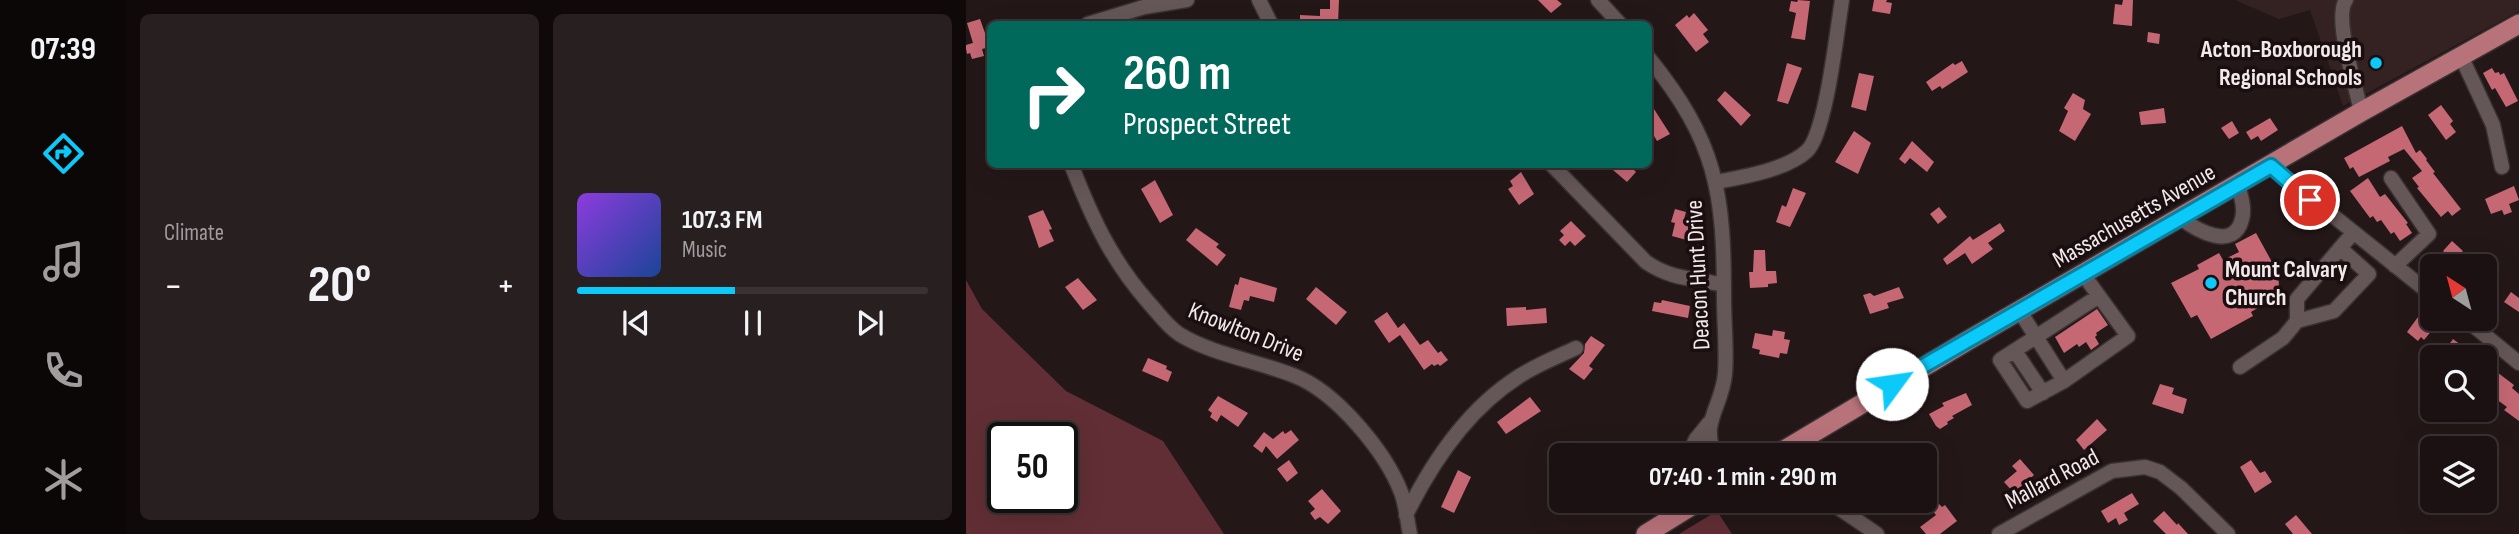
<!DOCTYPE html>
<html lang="en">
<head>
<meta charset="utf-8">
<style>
  body { margin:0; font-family:"Sofia Sans Condensed",sans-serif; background:#281f20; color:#f1f3f6; height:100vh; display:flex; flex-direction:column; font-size:26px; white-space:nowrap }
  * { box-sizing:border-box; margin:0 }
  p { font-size:23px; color:#a09d9f }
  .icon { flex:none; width:38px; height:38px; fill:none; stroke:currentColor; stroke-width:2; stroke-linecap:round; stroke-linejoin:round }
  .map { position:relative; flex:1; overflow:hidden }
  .drawer { display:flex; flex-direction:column; gap:14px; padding:14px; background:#0f090a; width:840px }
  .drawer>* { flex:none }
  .hud { position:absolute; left:21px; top:21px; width:665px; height:147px; border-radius:10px; box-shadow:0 7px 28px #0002,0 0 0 2px #393132; background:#00695c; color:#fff; overflow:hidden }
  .needle { width:46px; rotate:324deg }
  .fabs { position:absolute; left:1454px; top:254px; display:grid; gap:14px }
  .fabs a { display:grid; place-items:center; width:77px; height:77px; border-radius:10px; background:#1b1112; box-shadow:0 7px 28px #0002,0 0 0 2px #393132; font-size:35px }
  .speed { position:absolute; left:21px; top:422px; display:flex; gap:14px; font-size:35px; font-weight:700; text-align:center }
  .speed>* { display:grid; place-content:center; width:91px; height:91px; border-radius:50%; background:#1b1112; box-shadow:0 7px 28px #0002,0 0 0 2px #393132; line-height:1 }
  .speed .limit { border:4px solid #111; border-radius:10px; background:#fff; color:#111 }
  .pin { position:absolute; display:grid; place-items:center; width:60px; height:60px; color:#fff; margin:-30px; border:4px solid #fff; border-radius:50%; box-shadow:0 2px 7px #0007 }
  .me { position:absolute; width:77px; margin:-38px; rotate:59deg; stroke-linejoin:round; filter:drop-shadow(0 0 5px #0008) }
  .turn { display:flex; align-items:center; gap:24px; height:147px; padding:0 21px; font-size:32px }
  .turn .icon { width:91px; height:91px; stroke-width:2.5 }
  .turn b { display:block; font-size:49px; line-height:60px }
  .big { font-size:52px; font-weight:700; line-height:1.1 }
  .drawer .card { flex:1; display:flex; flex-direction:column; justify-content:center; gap:10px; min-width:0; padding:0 24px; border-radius:10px; background:#281f20 }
  .song { display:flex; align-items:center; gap:21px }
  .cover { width:84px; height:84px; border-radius:10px; background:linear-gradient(135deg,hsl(270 70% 55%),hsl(220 70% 35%)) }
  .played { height:7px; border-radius:4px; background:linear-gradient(90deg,#0bcafa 45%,#393132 45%) }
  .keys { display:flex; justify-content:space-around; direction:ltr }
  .heat { display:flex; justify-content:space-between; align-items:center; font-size:38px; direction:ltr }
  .drawer .tiles { flex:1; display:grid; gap:14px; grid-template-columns:repeat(2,1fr) }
  .trip { position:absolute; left:583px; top:443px; width:388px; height:70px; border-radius:10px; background:#1b1112; box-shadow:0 7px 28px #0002,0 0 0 2px #393132; font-weight:700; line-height:70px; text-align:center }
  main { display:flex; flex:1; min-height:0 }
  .tabs { display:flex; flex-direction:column; width:126px; justify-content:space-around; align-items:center; background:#0b0707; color:#a09d9f }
  .tabs .icon { width:49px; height:49px }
  .tabs .active { color:#0bcafa }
  .tabs b { font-size:32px; color:#f1f3f6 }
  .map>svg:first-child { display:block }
  .built { fill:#342223 }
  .green { fill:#622e35; fill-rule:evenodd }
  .building { fill:#c56874 }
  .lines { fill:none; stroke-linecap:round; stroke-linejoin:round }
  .minor-casing { stroke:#3a3232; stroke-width:17 }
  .major-casing { stroke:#3a3232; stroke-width:22 }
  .minor { stroke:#655657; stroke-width:14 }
  .major { stroke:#b8727a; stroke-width:19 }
  .route-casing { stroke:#0783a2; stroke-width:18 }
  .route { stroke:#0bcafa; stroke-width:12 }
  .poi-dot { fill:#0bcafa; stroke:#1a0e10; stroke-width:2.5 }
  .labels { text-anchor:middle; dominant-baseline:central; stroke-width:7; stroke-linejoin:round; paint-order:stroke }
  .poi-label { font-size:24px; font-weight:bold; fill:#f2e9ea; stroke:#1a0e10; text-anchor:end }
  .street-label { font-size:24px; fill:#f2e9ea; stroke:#1a0e10 }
</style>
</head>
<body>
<main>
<nav class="tabs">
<b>07:39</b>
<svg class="icon active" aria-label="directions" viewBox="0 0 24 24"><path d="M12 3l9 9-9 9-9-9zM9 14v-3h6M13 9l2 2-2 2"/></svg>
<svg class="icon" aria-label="music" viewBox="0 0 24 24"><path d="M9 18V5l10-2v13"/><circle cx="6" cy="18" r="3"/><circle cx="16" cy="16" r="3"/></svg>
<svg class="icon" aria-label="phone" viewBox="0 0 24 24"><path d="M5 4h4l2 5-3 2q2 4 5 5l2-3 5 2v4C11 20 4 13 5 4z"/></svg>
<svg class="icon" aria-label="climate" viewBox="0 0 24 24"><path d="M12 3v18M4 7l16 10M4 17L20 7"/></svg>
</nav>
<section class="drawer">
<div class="tiles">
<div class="card"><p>Climate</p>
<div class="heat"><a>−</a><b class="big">20°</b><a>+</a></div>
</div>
<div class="card">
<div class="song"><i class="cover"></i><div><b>107.3 FM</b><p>Music</p></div></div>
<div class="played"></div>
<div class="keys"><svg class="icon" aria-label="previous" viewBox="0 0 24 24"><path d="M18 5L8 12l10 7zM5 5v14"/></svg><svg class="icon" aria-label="pause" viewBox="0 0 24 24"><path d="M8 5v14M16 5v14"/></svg><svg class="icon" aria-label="next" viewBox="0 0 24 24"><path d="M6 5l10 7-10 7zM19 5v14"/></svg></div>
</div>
</div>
</section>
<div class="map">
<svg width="1553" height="534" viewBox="0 0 1553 534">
  <rect width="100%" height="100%" fill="#241718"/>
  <path class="built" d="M1269 0H1553V11L1377 106 1344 10 1313 19Z"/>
  <path class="green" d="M0 280 16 309 100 391 197 441 258 534H0ZM37 438H96V497H37Z
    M751 511 766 534H713Z"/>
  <path class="building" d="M364 0H373L372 24H334V15L354 16V9H364Z
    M572 0H591L596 4 585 13Z
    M832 0 844 1 839 40 825 38 830 13 823 11 825 1 831 2Z
    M908 0H921L920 2 926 3 924 14 906 11Z
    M1157 0H1167L1166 26 1147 24 1149 4 1156 5Z
    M728 13 742 30 737 34 743 42 730 52 709 25 721 15 723 18Z
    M14 19 24 47 16 49 18 56 6 59 4 53 1 54 0 49V45L7 43 1 23Z
    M1182 32 1194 34 1193 44 1181 42Z
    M996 61 1002 72 976 89 974 86 966 91 960 82 987 63 989 65Z
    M821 63 836 68 822 104 811 101Z
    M1526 68 1529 73 1533 72 1534 75 1538 73 1552 101 1540 107 1529 88 1526 90 1517 73Z
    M893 73 908 76 900 111 885 107Z
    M759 91 785 115 775 126 751 100Z
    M1107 93 1119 100 1117 109 1125 114 1109 141 1093 131 1102 111 1098 108Z
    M1475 105 1487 121 1484 124 1490 132 1480 140 1462 115Z
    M1198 108 1200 123 1175 125 1173 112Z
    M688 109 704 134 691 141 682 126V113Z
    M1304 118 1312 130 1295 141 1292 136 1285 140 1280 132Z
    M1266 121 1273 133 1263 139 1255 128Z
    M1436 126 1450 153 1454 150 1461 159 1460 160 1469 172 1467 173 1495 209 1486 216 1482 211 1475 217 1451 188 1453 187 1446 178 1456 171 1438 149 1422 157 1424 161 1393 177 1387 167 1384 169 1378 158Z
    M888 131 905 143 892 174 869 162Z
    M946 141 968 162 961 172 944 158 939 164 933 159Z
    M640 164H662L670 172 661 182Z
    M555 172 568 194 553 205 542 189 547 186 544 181Z
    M1402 178 1414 197 1419 194 1442 223 1440 224 1446 233 1434 241 1428 232 1425 234 1415 220 1411 222 1407 216 1404 218 1384 191Z
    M189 180 207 215 194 223 175 189Z
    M1548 186 1553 200 1543 204 1546 212 1538 215 1536 210 1525 214 1519 199Z
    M827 188 840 193 824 227 810 222 816 205 820 207Z
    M973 207 981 217 972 224 964 214Z
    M709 209 720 212 717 223 728 226 724 241 706 236 709 223 705 222Z
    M77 210 86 229 83 230 88 241 73 248 62 216Z
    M605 221 620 236 609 246 604 241 599 246 593 240 598 235 594 231Z
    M1034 223 1039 231 1022 243 1027 249 1006 264 999 253 981 265 977 259 1004 236 1007 240Z
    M230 228 253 244 250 247 260 255 251 266 220 240Z
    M1290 233 1312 273 1313 286 1317 293 1285 312 1287 316 1245 339 1231 315 1225 318 1205 283 1233 269 1231 265 1253 253 1257 260 1273 252 1269 244Z
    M1486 241 1497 251 1486 263 1479 257 1482 255 1477 251Z
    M788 250H799L800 271H810L811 283 802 284V287L784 288 783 272H787Z
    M274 277 311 288 308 302 284 296 283 301 278 300 275 310 263 307 269 284 272 285Z
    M112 278 131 300 117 310 99 287Z
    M350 287 381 312 370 325 340 299Z
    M933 287 938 298 921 303 923 308 904 314 897 295 904 293 908 296Z
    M1545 292 1553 298V312L1538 302Z
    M696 300 724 306 722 318 686 311 688 302 695 303Z
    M560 307V310L580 308 581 323 541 326 540 308Z
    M1131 309 1142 325 1130 333 1131 335 1129 337 1133 344 1125 350 1120 342 1113 347 1111 344 1098 353 1089 337Z
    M421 312 432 328 438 323 454 345 462 340 472 353 475 351 482 360 474 366 472 364 468 366 466 364 458 370 434 335 423 343 408 321Z
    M1452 317 1467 329 1458 340 1455 337 1452 341 1441 332Z
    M807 330 819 332 818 339 824 340 821 354 814 353 813 358 793 354 794 350 786 348 789 333 806 336Z
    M625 336 639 345 623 366 627 369 618 380 603 369 618 353 619 344Z
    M1487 339 1511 357H1474Z
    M182 358 201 366 200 369 206 372 202 382 176 371Z
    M1519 363 1548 385 1546 388 1553 394V421L1538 410 1541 407 1519 391Z
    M1194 384 1208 388 1206 394 1221 399 1217 414 1186 404Z
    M1000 393 1006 405 986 416 988 418 981 422 982 424 974 429 970 426 963 414 978 406 976 403Z
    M252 396 282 413 272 427 255 415 251 422 244 417 246 413 242 410Z
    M564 397 575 411 540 434 531 422Z
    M1131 419 1141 430 1118 450 1110 440Z
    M325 430 333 440 311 459 300 446 296 453 287 446 298 432 307 439 317 431 319 434Z
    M1054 459 1068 475 1048 493 1038 482 1051 471 1046 466Z
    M323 460 332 473 321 482 311 469Z
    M1285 460 1294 473 1299 471 1306 482 1289 493 1274 467Z
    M492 470 505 477 488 513 475 507Z
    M356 489 375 511 362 524 354 517 349 520 344 513 349 509 342 501Z
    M1166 493 1173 504 1158 513 1162 520 1153 525 1150 518 1142 523 1135 511Z
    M972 503 976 507 979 505 991 521 974 534H960L954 527 970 515 965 509Z
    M1198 511 1211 525 1212 523 1222 534H1200L1187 521Z
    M1330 515 1346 534H1327L1319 524Z"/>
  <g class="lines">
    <g class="minor-casing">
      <path id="minor" d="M293 0 305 24
        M632 0 654 24
        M1380 0C1367 18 1391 89 1395 112
        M122 24 178 7 221 0
        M1495 56 1527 125 1536 167
        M682 57C751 142 758 192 758 299 758 324 761 350 759 374 756 407 734 422 749 455
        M105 164C126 218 145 260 183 303 193 314 201 326 213 334 247 355 292 361 329 376 370 392 419 451 435 492 440 505 441 520 444 534
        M585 164 680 262C706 280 728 278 758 285
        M1305 166 1466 295
        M1425 178 1463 234 1429 266
        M750 182C777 177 820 170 841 151 860 133 871 30 876 0
        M1215 218C1230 230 1268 252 1276 219 1279 208 1275 196 1272 185
        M1053 310 1098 381 1162 336 1117 274
        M1498 318 1553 363
        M1331 321 1368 311 1403 274 1374 248
        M1049 351 1077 393
        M1274 367 1317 338 1331 321V299L1387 233
        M1098 381 1061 401 1034 360 1133 296
        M722 455 730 439 743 423
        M861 500 911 534
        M440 515C466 462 502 409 552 377 570 365 591 357 610 348
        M1033 534 1146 471 1179 467 1194 472 1215 488 1262 534"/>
    </g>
    <g class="major-casing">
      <path id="major" d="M810 455 1001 341 1395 112 1553 24
        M680 534 735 500"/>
    </g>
    <use href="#minor" class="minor"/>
    <use href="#major" class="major"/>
  </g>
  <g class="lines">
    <g class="route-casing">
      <path id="route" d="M926 384 1305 166 1344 200"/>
    </g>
    <use href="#route" class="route"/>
  </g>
  <g class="poi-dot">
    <circle cx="1410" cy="63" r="7"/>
    <circle cx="1245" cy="283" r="7"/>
  </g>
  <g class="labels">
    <g class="poi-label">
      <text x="1396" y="49">Acton-Boxborough<tspan x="1396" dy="28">Regional Schools</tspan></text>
      <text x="1259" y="269" text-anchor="start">Mount Calvary<tspan x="1259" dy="28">Church</tspan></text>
    </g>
    <g class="street-label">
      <text transform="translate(1168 216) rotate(-30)">Massachusetts Avenue</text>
      <text transform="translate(732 275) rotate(-93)">Deacon Hunt Drive</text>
      <text transform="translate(280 332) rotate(22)">Knowlton Drive</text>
      <text transform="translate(1086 479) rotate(-28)">Mallard Road</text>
    </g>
  </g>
</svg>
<div class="fabs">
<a><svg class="needle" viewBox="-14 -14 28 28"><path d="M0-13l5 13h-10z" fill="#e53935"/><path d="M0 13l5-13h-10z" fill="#a09d9f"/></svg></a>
<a><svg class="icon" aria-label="search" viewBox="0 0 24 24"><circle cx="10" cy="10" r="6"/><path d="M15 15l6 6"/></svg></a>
<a><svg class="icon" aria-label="layers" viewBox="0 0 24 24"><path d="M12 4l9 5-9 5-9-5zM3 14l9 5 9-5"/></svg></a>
</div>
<div class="speed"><div class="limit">50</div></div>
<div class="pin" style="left:1344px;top:200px;background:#d93025"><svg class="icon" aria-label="arrive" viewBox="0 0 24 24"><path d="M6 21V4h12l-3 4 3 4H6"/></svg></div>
<svg class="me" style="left:926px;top:384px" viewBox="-20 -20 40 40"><circle r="19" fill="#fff"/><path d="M0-13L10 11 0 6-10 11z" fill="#0bcafa"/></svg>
<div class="trip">07:40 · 1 min · 290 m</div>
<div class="hud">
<div class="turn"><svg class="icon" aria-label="right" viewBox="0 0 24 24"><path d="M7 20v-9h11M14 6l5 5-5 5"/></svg><div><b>260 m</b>Prospect Street</div></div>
</div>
</div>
</main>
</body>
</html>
